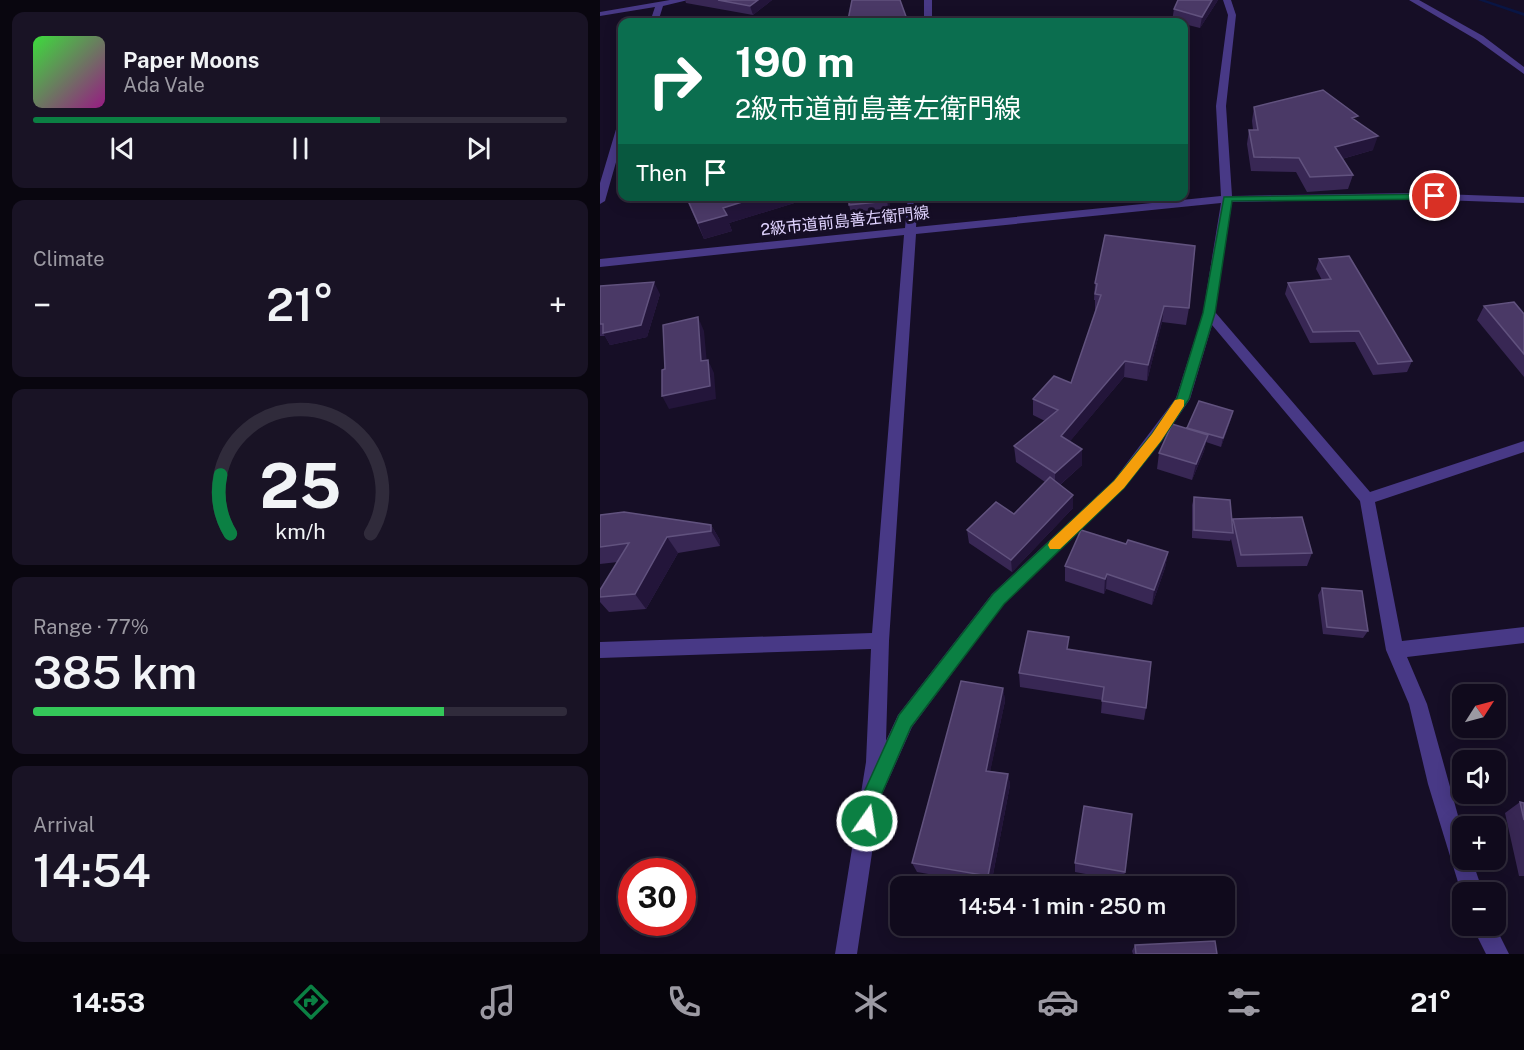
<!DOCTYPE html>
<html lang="en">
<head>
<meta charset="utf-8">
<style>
  body { margin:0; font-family:"Public Sans","Noto Sans JP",sans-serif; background:#191325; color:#f1f3f6; height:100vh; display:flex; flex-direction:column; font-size:22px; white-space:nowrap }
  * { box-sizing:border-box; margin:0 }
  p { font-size:20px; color:#9c9aa3 }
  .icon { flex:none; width:33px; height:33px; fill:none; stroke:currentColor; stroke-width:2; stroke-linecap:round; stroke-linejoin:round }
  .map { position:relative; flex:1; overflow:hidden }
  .side { display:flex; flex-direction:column; gap:12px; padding:12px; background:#09060f; width:600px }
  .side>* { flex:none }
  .banner { position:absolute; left:18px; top:18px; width:570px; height:183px; border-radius:12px; box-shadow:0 3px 15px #0003,0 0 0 2px #302b3b; background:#0b6e4f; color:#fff; overflow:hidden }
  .needle { width:39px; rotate:54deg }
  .fabs { position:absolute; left:852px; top:684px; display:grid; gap:12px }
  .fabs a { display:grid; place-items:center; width:54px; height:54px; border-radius:12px; background:#100a1c; box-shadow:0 3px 15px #0003,0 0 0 2px #302b3b; font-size:30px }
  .speed { position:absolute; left:18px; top:858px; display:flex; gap:12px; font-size:30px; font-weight:700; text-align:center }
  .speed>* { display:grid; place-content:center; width:78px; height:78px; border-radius:50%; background:#100a1c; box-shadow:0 3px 15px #0003,0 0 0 2px #302b3b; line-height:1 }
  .speed .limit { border:9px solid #d22; background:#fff; color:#111 }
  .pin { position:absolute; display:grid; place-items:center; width:51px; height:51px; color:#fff; margin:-26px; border:3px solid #fff; border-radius:50%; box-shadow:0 2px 6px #0007 }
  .me { position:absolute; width:66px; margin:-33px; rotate:13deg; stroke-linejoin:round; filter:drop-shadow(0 0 4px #0008) }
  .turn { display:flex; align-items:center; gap:21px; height:126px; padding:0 18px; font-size:27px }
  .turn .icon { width:78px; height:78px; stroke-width:2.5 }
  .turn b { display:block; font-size:42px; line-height:51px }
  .then { display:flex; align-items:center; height:57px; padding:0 18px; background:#0003; gap:12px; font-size:22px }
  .big { font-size:45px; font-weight:600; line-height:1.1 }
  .side .tile { flex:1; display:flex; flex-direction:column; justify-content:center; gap:9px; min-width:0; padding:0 21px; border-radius:12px; background:#191325 }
  .side .dial { align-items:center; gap:0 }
  .dial svg { height:156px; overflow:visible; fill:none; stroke:#302b3b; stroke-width:7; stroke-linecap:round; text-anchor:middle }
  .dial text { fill:#f1f3f6; stroke:none }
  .song { display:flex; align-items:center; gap:18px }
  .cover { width:72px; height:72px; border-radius:9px; background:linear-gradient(135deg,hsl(120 70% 55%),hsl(310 70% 35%)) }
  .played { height:6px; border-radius:3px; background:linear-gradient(90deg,#0b8043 65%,#302b3b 65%) }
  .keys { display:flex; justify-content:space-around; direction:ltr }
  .heat { display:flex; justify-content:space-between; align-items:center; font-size:33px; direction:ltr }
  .charge { height:9px; border-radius:4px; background:linear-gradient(90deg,#34c759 77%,#302b3b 0) }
  .trip { position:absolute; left:290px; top:876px; width:345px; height:60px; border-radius:12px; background:#100a1c; box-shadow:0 3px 15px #0003,0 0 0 2px #302b3b; font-weight:600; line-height:60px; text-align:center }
  .menu { display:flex; height:96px; justify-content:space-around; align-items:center; background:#06040b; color:#9c9aa3 }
  .menu .icon { width:42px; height:42px }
  .menu .current { color:#0b8043 }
  .menu b { font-size:27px; color:#f1f3f6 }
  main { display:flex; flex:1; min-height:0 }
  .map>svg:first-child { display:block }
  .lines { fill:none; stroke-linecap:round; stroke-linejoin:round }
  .stream { fill:#091544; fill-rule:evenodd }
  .minor { fill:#483986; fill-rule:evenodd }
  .wall { fill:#382754 }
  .shaded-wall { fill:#23153a }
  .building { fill:#4a3966; stroke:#61527e; stroke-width:1.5 }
  .route { fill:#0b8043; stroke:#07532c; stroke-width:1.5 }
  .slow { fill:#f59e0b }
  .labels { text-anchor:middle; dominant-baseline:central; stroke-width:6; stroke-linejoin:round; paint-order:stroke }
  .far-street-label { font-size:16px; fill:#e0d3ff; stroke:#160e26 }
</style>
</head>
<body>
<main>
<section class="side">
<div class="tile">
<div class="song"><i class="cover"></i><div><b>Paper Moons</b><p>Ada Vale</p></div></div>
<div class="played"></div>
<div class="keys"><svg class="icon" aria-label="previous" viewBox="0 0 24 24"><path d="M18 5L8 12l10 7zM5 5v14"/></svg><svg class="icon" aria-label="pause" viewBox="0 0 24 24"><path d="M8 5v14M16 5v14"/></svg><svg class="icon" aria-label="next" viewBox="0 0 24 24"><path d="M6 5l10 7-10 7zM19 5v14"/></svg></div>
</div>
<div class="tile"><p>Climate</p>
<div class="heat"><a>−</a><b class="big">21°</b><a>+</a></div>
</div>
<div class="tile dial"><svg viewBox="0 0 100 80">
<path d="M14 69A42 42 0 1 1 86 69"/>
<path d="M14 69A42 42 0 0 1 9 39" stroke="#0b8043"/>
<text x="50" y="56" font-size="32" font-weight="700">25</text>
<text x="50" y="72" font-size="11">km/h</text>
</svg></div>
<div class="tile"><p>Range · 77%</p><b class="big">385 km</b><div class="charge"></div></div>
<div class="tile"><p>Arrival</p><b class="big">14:54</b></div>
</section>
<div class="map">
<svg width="924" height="954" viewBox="0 0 924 954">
  <rect width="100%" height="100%" fill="#160e26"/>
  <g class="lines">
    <path class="stream" d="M878 0H885L924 13V16Z"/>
    <path class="minor" d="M70 0H88L63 6 58 22H50L55 7 0 16V12Z
      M324 0H332V22H324Z
      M623 0H631L636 15 626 106 632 196 813 193 924 197V203L813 199 632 202 615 312 770 492 924 441V452L775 502 802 641 924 627V643L807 657 827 704 862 830V860H872L883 892H862V895L861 892 828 784 809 704 786 650 760 501 612 325 590 399 561 442 524 488 404 604 312 727 280 799 257 954H235L266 762 271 649 0 658V642L272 633 304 235 0 267V259L305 228 308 196H318L316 227 621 196 616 106 628 15ZM621 203 603 313 576 398 514 480 392 594 298 715 286 741 289 641 316 234Z
      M809 0H819L883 36 924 67V74L877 40Z
      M22 123V141L5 201 0 204V183L17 126Z
      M872 926H895L909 954H886Z"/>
  </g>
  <path class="wall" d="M85 0H172L153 15 86 3Z
    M618 0 600 28 584 24V22H578L572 21 574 9Z
    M654 107 757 121 773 150 742 159 753 175 748 189 707 192 696 172 651 171 647 144 649 130H653L652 121Z
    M85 196H217L129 223 132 231 104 239Z
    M289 196 290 218 253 221 249 205Z
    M719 259 812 361 807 372 773 375 755 342 710 343 685 294 688 283 722 280 716 269Z
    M495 283 589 308 586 325 562 322 547 381 524 377 470 441 482 449V465L460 485 473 508 412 572 369 543 367 530 414 514 445 482 416 462 414 446 445 421 433 415V399L471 383 496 311H495V300H494Z
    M0 286 60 294 47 337 10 345 5 336H0Z
    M884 306 924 314V377L877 320Z
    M633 411 631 419 621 447 606 442 604 451 592 480 557 469 559 453 587 428Z
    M594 497 632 524 633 519 712 553 707 566 637 567 631 539 630 541 592 538V505Z
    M0 515 111 525 120 540V546L78 553 46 609 9 612 0 602V590L18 562 0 564Z
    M526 544 568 552 565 568 552 605 506 589 504 594 465 581V566Z
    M722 588 768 631 763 638 723 634 718 595Z
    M468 649 546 708 544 720 501 713 502 700 420 687 419 673Z
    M403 688 405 701 390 771 408 774 410 785 391 885 317 872 312 863Z
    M920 802 924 803V876H919L905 813Z
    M475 863 525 872 523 881 475 872Z
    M535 945 617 954H533L532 951Z"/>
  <path class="shaded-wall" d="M158 0H172L153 15 150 6Z
    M612 0H618L600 28 602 17Z
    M778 136 773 150 731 162 735 147Z
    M161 196H217L129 223 132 231 104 239 98 223 123 208Z
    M286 196H289L290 218 287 201Z
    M54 282 60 294 47 337 10 345 3 333Z
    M564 306 562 322 547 381 548 365Z
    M98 317 104 331 108 375 101 361Z
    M108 360 114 373 116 399 69 409 62 396Z
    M525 361 524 377 461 452V436Z
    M633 411 631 419 621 447 623 438Z
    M608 435 604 451 592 480 596 464Z
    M482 449V465L455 489V473Z
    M473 495V508L412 572 411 560Z
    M111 525 120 540V546L111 531Z
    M67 537 78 553 46 609 35 594Z
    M568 552 565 568 552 605 554 590Z
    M507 574 506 589 504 594 505 579Z
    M403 688 405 701 388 782 386 771Z
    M408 774 410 785 391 885 388 876Z"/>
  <path class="building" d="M118 0H158L150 6Z
    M252 0H300L308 22H251V19L248 20Z
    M578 0H612L602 17 574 9Z
    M723 90 758 116 752 118 778 136 735 147 753 175 710 177 699 158 654 157 649 130H658L654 107Z
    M86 196H161L123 208 127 215 98 223Z
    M249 196H286L287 201 249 205Z
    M505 235 595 246 589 308 564 306 548 365 525 361 461 436 482 449 455 473 414 446 458 410 433 399 454 376 471 383 501 295 495 294 497 284 495 283Z
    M749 256 812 361 778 364 759 331 713 332 688 283 731 279 719 259Z
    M54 282 41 325 3 333V324H0V286Z
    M914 302 924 314V354L884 306Z
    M98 317 101 361 108 360 110 386 62 396V370L65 369 63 325Z
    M599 401 633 411 623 438 587 428Z
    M572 424 608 435 596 464 559 453Z
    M450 477 473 495 411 560 367 530 396 502 414 514Z
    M594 497 630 500 633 533 594 530Z
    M24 512 111 525V531L67 537 35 594 0 597V590L29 543 0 547V515Z
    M702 517 712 553 641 555 633 519Z
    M481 530 526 544 528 540 568 552 554 590 507 574 505 579 465 566Z
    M722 588 762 591 768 631 727 627Z
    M428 631 469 637 467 649 551 662 546 708 502 701 504 687 419 673Z
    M361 681 403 688 386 771 408 774 388 876 312 863Z
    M920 802 924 803V820Z
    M484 806 532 814 525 872 475 863Z
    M615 941 617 954H536L535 945Z"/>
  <path class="route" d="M835 194H838V199L632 201 615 313 589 399 561 441 524 488 404 604 311 727 279 800 273 828 267 831 260 828 258 821 261 799 299 715 393 594 514 481 552 434 577 398 603 313 624 197Z"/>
  <path class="slow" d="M580 399 584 400V406L561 441 524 488 460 549H450L448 545 450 541 514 481 552 434 575 400Z"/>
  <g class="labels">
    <g class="far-street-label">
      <text transform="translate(245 221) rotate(-6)">2級市道前島善左衛門線</text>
    </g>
  </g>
</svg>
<div class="fabs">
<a><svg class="needle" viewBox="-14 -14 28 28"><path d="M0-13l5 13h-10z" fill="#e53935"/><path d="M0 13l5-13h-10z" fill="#9c9aa3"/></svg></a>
<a><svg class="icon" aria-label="sound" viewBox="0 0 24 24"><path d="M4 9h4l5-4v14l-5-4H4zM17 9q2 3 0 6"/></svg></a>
<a>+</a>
<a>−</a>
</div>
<div class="speed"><div class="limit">30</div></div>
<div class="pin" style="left:835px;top:196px;background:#d93025"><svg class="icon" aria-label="arrive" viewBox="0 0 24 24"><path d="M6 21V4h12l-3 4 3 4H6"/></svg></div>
<svg class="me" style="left:267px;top:821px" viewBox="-20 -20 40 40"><circle r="17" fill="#0b8043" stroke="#fff" stroke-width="3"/><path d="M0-11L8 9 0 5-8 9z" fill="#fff"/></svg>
<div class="trip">14:54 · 1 min · 250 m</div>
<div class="banner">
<div class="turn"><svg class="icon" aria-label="right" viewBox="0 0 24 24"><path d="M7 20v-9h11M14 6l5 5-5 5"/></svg><div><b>190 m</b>2級市道前島善左衛門線</div></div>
<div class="then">Then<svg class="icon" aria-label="arrive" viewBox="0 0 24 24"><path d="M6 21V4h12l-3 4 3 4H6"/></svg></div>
</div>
</div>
</main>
<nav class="menu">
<b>14:53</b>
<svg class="icon current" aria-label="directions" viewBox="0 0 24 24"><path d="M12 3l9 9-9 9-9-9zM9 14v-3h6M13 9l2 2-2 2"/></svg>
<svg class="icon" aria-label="music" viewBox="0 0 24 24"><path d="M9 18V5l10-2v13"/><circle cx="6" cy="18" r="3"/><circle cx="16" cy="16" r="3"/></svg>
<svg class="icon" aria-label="phone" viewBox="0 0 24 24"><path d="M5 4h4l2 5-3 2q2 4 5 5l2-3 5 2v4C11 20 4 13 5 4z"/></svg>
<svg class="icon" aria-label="climate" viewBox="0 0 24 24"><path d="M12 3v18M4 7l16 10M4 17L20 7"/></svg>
<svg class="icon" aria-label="car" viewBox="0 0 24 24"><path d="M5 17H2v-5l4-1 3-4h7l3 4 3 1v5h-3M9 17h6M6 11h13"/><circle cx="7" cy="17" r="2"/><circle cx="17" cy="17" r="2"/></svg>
<svg class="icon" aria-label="filters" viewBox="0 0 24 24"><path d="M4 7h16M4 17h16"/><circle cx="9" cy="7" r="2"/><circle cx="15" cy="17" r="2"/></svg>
<b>21°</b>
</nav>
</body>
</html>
